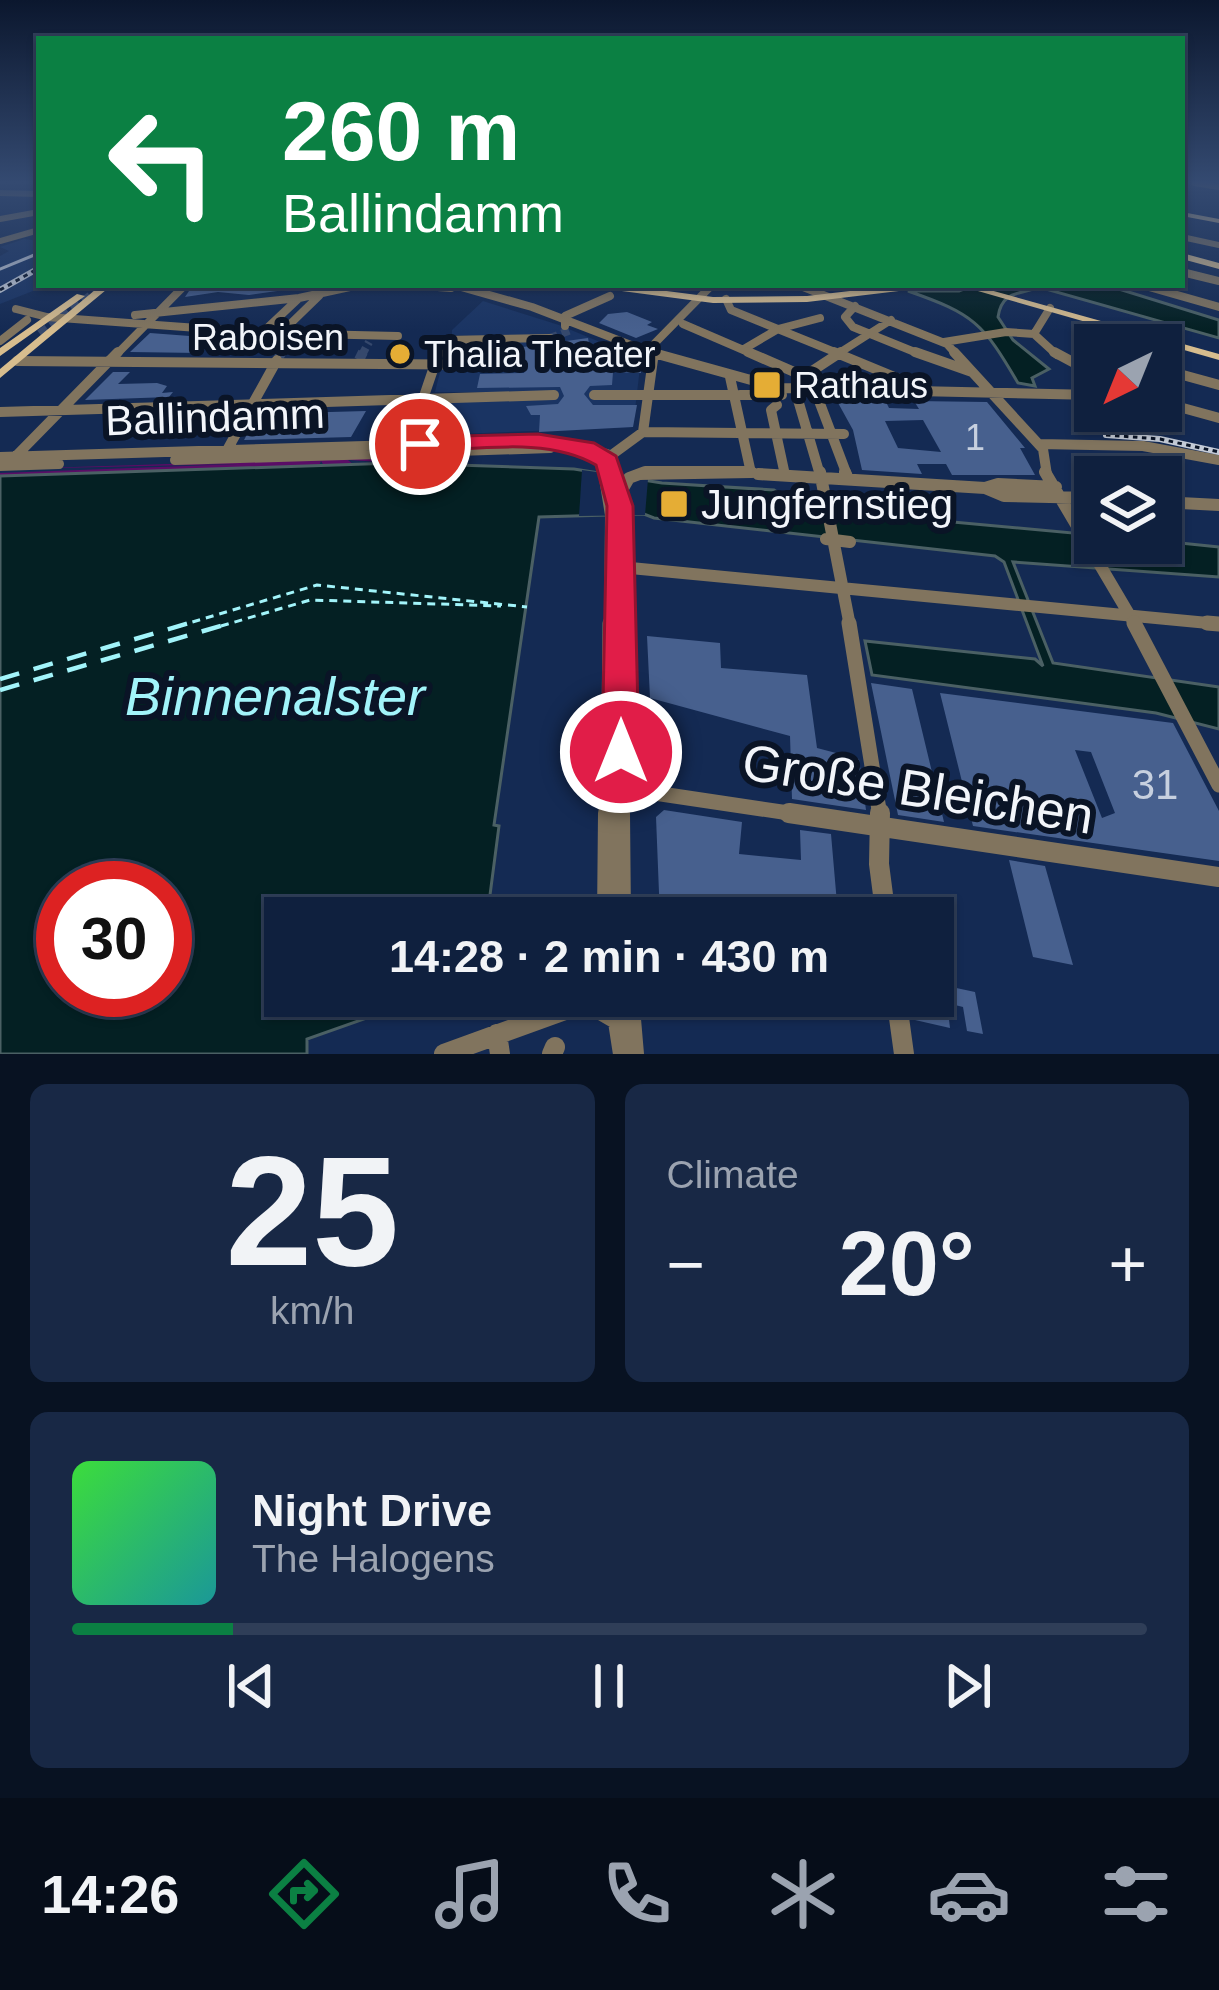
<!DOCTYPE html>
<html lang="en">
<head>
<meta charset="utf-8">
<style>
  body { margin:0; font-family:Helvetica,sans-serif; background:#182845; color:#f1f3f6; height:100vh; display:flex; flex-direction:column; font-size:45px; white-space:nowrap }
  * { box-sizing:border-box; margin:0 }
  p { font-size:39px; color:#9ba3b0 }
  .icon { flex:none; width:66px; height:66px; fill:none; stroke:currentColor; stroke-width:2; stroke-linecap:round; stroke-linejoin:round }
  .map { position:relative; height:1054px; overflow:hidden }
  .side { display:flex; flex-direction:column; gap:30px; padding:30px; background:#081222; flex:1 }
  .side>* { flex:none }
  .guide { position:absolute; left:36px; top:36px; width:1149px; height:252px; border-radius:0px; box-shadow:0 3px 9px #0004,0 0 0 3px #2f3e58; background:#0b8043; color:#fff; overflow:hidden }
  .needle { width:78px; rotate:223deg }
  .buttons { position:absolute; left:1074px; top:324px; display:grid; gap:24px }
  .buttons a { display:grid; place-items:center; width:108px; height:108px; border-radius:0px; background:#0f203e; box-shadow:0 3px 9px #0004,0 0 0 3px #2f3e58; font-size:60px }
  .speed { position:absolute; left:36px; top:861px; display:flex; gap:24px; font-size:60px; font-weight:700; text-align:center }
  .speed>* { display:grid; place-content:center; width:156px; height:156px; border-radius:50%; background:#0f203e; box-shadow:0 3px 9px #0004,0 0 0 3px #2f3e58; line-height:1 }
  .speed .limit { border:18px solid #d22; background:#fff; color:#111 }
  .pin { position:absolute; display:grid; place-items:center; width:102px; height:102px; color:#fff; margin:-51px; border:6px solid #fff; border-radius:50%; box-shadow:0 3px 12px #0007 }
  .me { position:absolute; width:132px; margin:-66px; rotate:0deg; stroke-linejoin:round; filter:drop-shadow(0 0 9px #0008) }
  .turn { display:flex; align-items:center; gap:42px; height:252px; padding:0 48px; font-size:54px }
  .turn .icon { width:156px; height:156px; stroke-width:2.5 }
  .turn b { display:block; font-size:84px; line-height:102px }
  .big { font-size:90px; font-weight:800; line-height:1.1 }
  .side .tile { flex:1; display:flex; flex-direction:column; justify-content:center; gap:18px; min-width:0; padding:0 42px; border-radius:18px; background:#182845 }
  .side .dial { align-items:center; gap:0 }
  .dial b { font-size:156px; line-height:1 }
  .song { display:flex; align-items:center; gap:36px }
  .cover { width:144px; height:144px; border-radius:18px; background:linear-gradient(135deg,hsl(120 70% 55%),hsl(180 70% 35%)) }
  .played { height:12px; border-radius:6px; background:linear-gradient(90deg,#0b8043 15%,#2f3e58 15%) }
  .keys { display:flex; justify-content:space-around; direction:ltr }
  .heat { display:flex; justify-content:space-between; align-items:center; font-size:66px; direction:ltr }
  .side .tiles { flex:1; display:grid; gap:30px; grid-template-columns:1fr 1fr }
  .tile:last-child { grid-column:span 2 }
  .trip { position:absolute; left:264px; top:897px; width:690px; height:120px; border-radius:0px; background:#0f203e; box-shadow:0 3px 9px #0004,0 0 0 3px #2f3e58; font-weight:800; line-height:120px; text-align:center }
  .tab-bar { display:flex; height:192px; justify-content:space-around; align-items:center; background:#060d19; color:#9ba3b0 }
  .tab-bar .icon { width:84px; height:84px }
  .tab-bar .active { color:#0b8043 }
  .tab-bar b { font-size:54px; color:#f1f3f6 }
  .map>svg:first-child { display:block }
  .built { fill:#1a3463 }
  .green { fill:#5a0d66 }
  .water { fill:#042023; stroke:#4b6064; stroke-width:3; fill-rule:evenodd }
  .pier { fill:#142a53 }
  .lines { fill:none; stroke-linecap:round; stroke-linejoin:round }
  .ferry-far1 { stroke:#a2f4fa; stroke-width:3; stroke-dasharray:8 6; stroke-linecap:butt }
  .ferry { stroke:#a2f4fa; stroke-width:4.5; stroke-dasharray:20 15; stroke-linecap:butt }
  .building { fill:#47608e; fill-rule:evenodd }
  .minor-tunnel-far1 { stroke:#35486c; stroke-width:8; stroke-dasharray:8 4.5; stroke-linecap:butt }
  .minor-tunnel { stroke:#35486c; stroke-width:10; stroke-dasharray:10 4.5; stroke-linecap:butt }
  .major-tunnel { stroke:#35486c; stroke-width:9; stroke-dasharray:9 4.5; stroke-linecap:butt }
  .minor-far5 { stroke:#81745e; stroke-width:6 }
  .minor-far4 { stroke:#81745e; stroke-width:8 }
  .minor-far3 { stroke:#81745e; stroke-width:10 }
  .minor-far2 { stroke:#81745e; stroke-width:12 }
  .minor-far1 { stroke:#81745e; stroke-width:15 }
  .minor { stroke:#81745e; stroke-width:20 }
  .major { fill:#d7bd8e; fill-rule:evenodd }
  .tram { stroke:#c4cbd7; stroke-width:3 }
  .rail-casing { stroke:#c4cbd7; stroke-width:6 }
  .rail { stroke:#0a1426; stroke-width:3; stroke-dasharray:4.5; stroke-linecap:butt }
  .route { fill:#e11d48; stroke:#92132f; stroke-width:3 }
  .poi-dot { fill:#e5ad35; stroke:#0a1426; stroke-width:4.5 }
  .labels { text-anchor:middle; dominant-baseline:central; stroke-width:12; stroke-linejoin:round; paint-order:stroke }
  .far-street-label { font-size:36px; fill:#f2f5fa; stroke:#0a1426 }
  .far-poi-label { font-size:36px; fill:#f2f5fa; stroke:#0a1426; text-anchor:start }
  .number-label { font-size:36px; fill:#c7d0df }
  .street-label { font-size:42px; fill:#f2f5fa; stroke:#0a1426 }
  .poi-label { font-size:42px; fill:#f2f5fa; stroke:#0a1426; text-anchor:start }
  .near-number-label { font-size:42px; fill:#c7d0df }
  .near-street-label { font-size:51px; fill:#f2f5fa; stroke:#0a1426 }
  .near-water-label { font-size:54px; font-style:italic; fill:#a2f4fa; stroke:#0a1426 }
</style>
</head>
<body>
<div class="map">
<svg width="1219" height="1054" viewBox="0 0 1219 1054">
  <rect width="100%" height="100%" fill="#142a53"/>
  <path class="built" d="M24 239 39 241V285H48L0 304V256L9 251 0 247Z
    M483 301 559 325 641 359 633 427 435 435 440 403 506 392H435L448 340 474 336 452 335V330Z"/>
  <path class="green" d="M389 457 398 463 348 460 354 465 324 466 321 461 319 466 0 476V473L238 464 10 469Z"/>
  <path class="water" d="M974 285H1106L1219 320V338L1039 287C1022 295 1002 289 998 317L1013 340 1049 369 1032 378 1035 386 1018 383C983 323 974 314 908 291H959Z
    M395 463 574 469 662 483 774 490 801 508 1095 535V543L1161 541 1219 547V577L1013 562 1053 663 1219 687V729L1156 713 872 675 865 641 1035 659 1043 666 1004 562 995 556 654 518 644 514 539 517 494 825 499 826 487 918H285V996H429L307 1039V1054H0V476ZM63 888H165V990H63Z"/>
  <path class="pier" d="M582 470 648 479 645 515 579 516Z"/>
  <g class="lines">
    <path class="ferry-far1" d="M179 626 317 585 527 607
      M221 626 310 600 501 606"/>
    <path class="ferry" d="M0 679 189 623
      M0 690 231 623"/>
  </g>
  <path class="building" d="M193 285 221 290 229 285H320L249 295 218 292 185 297Z
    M627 312 652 322 647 325 658 329 636 338 599 323 608 314Z
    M150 333 216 338 199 353 130 352Z
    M588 338 590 349 598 352 597 361 641 362V373L613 372 612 385 590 386 584 394 593 405H637L633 427 539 432 540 415H531L526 406 558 404 564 396 560 387 477 388 480 374 524 373 528 364 521 356 523 347Z
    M113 372H130L118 384 157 383 167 386 162 393 173 392 169 397 85 400Z
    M885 400 889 408 919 409 914 401 987 402 1025 448H1020L1035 475H952L946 464H917L922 474 862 470 853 430 837 401ZM923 420 941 452 898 448 885 421Z
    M366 411 351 437 244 440 258 414Z
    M647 636 720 643 721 668 807 675 817 748 859 759 866 810 792 799 790 736 650 698Z
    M871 683 912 689 944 822 898 815Z
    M940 693 1173 723 1219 811V861L973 826ZM1075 750 1091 752 1115 813 1102 818Z
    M664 810 742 822 739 854 801 860 800 830 831 834 838 915 660 918 656 817Z
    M1009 860 1045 866 1073 965 1033 957Z
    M933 983 975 992 983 1034 967 1031 963 1007 947 1003 950 1028 915 1020 912 996H933Z"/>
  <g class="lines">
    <path class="minor-tunnel-far1" d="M550 338 571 330
      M280 355 289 342
      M362 355 369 342"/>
    <path class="minor-tunnel" d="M278 358 282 352
      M359 360 363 352"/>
    <path class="major-tunnel" d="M40 334 105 285"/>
    <path class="minor-far5" d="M1194 183 1219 187
      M0 193 39 194
      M0 219 39 212
      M1182 237 1219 245
      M0 241 39 230"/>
    <path class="minor-far4" d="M1182 272 1219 281
      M384 285H400
      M410 285 451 288
      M454 285 532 307 657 355
      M798 285 947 344 957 355
      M1142 285 1219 307
      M726 299 731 310 842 355
      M855 306 845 317 853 327 922 355
      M16 309 47 317 267 333 398 336
      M135 315 299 298 359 285
      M683 324 755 355
      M565 326V316L610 296
      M286 328 319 296
      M264 331 298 299
      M1034 334 1057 355
      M1034 334 1050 308
      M0 341 27 320
      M944 342 1006 332 1034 334
      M744 349 778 329 820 318
      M116 355 185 285
      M438 355 443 340 550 338
      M653 355 655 343 712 285
      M836 355 891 320"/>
    <path class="minor-far3" d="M650 352 780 388 1095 395
      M748 352 838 391
      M834 352 897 378 913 391
      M915 352 972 372
      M954 352 1043 449 1047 475
      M1054 352 1095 374
      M17 361 518 365
      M1161 369 1219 385
      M806 375 841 352
      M796 393 820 475
      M816 393 847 475
      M594 395H734
      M740 395H782
      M1161 402 1219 418
      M777 405 771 410 785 475
      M0 412 554 395
      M643 432 844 434
      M643 432 654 352
      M1039 444 1143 446 1219 460
      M226 452 277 360
      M405 452 439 352
      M397 453 550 448
      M16 456 118 352
      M0 457 532 441 607 454
      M175 460 377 454
      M0 466 59 464
      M758 474 774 475
      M604 475 602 462 643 432
      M637 475 751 473 730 377"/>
    <path class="minor-far2" d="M604 472 611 515 610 626
      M646 472H751
      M820 472 850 626
      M845 472 848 479
      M1045 472 1136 626
      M758 474 985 488 998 484 1056 487
      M985 488 1004 496 1095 498
      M617 492 618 626
      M618 497 629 478 645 472
      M1161 502 1219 505
      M830 509 853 511
      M826 539 850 542
      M620 567 1219 624"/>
    <path class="minor-far1" d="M618 623 620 816
      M849 623 880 816
      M1134 623 1219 785
      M1207 623 1219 624
      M608 778 621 788 809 816
      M608 816 610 623"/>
    <path class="minor" d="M620 813 621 918
      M789 813 1219 877
      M880 813 879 864 886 918
      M607 918 608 813
      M614 996 623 1054
      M629 996 634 1054
      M896 996 904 1054
      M497 1034 500 1054
      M444 1054 587 1002 618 1020
      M552 1054 555 1047"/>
    <path class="major" d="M1182 212 1219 219V223L1182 216Z
      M1182 253 1219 263V269L1182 259Z
      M101 285H112L0 378V369Z
      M594 285H620L713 297 807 296 901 285H929L924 288 807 302 713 303 599 288Z
      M957 285H972L1219 354V360Z
      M77 294 85 296 0 356V348Z"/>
    <path class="tram" d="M0 269 39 253"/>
    <g class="rail-casing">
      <path id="rail" d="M0 290 39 268
        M1106 435 1160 439 1219 452"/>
    </g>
    <use href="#rail" class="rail"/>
  </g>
  <linearGradient id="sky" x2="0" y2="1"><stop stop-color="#0b172e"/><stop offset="0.55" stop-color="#344a71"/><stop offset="1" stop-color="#344a71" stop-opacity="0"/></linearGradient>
  <rect width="1219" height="331" fill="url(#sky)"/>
  <path class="route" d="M538 434 594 443 616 456 633 506 639 752 634 764 621 769 608 764 602 752 607 506 596 465C547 436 475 450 420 451L408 444 420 437Z"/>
  <g class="poi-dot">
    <circle cx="400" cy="354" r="12"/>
    <rect x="752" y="370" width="30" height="30" rx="6"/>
    <rect x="659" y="489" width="30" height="30" rx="6"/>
  </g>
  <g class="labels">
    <g class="far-street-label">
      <text x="268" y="337">Raboisen</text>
    </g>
    <g class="far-poi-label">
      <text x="424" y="354">Thalia Theater</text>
      <text x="794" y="385">Rathaus</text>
    </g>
    <g class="number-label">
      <text x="975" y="437">1</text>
    </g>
    <g class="street-label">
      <text transform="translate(215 417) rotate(-2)">Ballindamm</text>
    </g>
    <g class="poi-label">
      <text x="701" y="504">Jungfernstieg</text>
    </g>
    <g class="near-number-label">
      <text x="1155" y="784">31</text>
    </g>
    <g class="near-street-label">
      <text transform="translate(918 789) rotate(9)">Große Bleichen</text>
    </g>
    <g class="near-water-label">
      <text x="275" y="696">Binnenalster</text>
    </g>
  </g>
</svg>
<div class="buttons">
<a><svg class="needle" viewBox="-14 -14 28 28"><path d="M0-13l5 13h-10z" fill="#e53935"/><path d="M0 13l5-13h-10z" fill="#9ba3b0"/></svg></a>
<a><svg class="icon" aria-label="layers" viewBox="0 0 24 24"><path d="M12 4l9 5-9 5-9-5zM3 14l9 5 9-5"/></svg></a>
</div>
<div class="speed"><div class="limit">30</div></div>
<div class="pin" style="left:420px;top:444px;background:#d93025"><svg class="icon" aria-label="arrive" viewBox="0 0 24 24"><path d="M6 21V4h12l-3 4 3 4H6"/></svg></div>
<svg class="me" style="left:621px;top:752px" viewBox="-20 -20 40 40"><circle r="17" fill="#e11d48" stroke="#fff" stroke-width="3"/><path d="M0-11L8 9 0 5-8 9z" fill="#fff"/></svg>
<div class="trip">14:28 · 2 min · 430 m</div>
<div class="guide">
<div class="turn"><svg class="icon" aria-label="left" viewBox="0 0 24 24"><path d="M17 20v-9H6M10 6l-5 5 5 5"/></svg><div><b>260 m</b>Ballindamm</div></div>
</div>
</div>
<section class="side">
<div class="tiles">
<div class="tile dial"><b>25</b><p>km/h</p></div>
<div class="tile"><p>Climate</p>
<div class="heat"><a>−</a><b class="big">20°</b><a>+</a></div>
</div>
<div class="tile">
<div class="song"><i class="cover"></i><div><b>Night Drive</b><p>The Halogens</p></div></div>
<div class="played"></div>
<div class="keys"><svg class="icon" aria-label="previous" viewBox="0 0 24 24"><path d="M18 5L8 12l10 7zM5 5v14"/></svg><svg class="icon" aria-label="pause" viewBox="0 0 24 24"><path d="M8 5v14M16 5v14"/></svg><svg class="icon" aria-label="next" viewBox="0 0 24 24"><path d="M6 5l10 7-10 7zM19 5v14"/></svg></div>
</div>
</div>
</section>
<nav class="tab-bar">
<b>14:26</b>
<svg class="icon active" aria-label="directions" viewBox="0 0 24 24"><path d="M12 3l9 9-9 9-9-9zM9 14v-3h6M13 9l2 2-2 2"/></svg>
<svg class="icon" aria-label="music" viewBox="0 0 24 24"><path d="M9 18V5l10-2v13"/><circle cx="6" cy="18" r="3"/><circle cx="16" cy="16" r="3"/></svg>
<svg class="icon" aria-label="phone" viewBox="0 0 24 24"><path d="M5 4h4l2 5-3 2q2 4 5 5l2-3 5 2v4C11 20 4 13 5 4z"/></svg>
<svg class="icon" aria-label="climate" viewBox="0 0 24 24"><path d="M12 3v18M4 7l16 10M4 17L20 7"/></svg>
<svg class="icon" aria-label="car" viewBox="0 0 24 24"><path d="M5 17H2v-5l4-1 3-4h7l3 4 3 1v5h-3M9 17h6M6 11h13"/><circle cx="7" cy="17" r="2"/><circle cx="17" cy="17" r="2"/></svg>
<svg class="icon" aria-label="filters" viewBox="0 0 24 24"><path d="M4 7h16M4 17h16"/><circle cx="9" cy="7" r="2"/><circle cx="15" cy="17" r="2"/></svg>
</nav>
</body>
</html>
